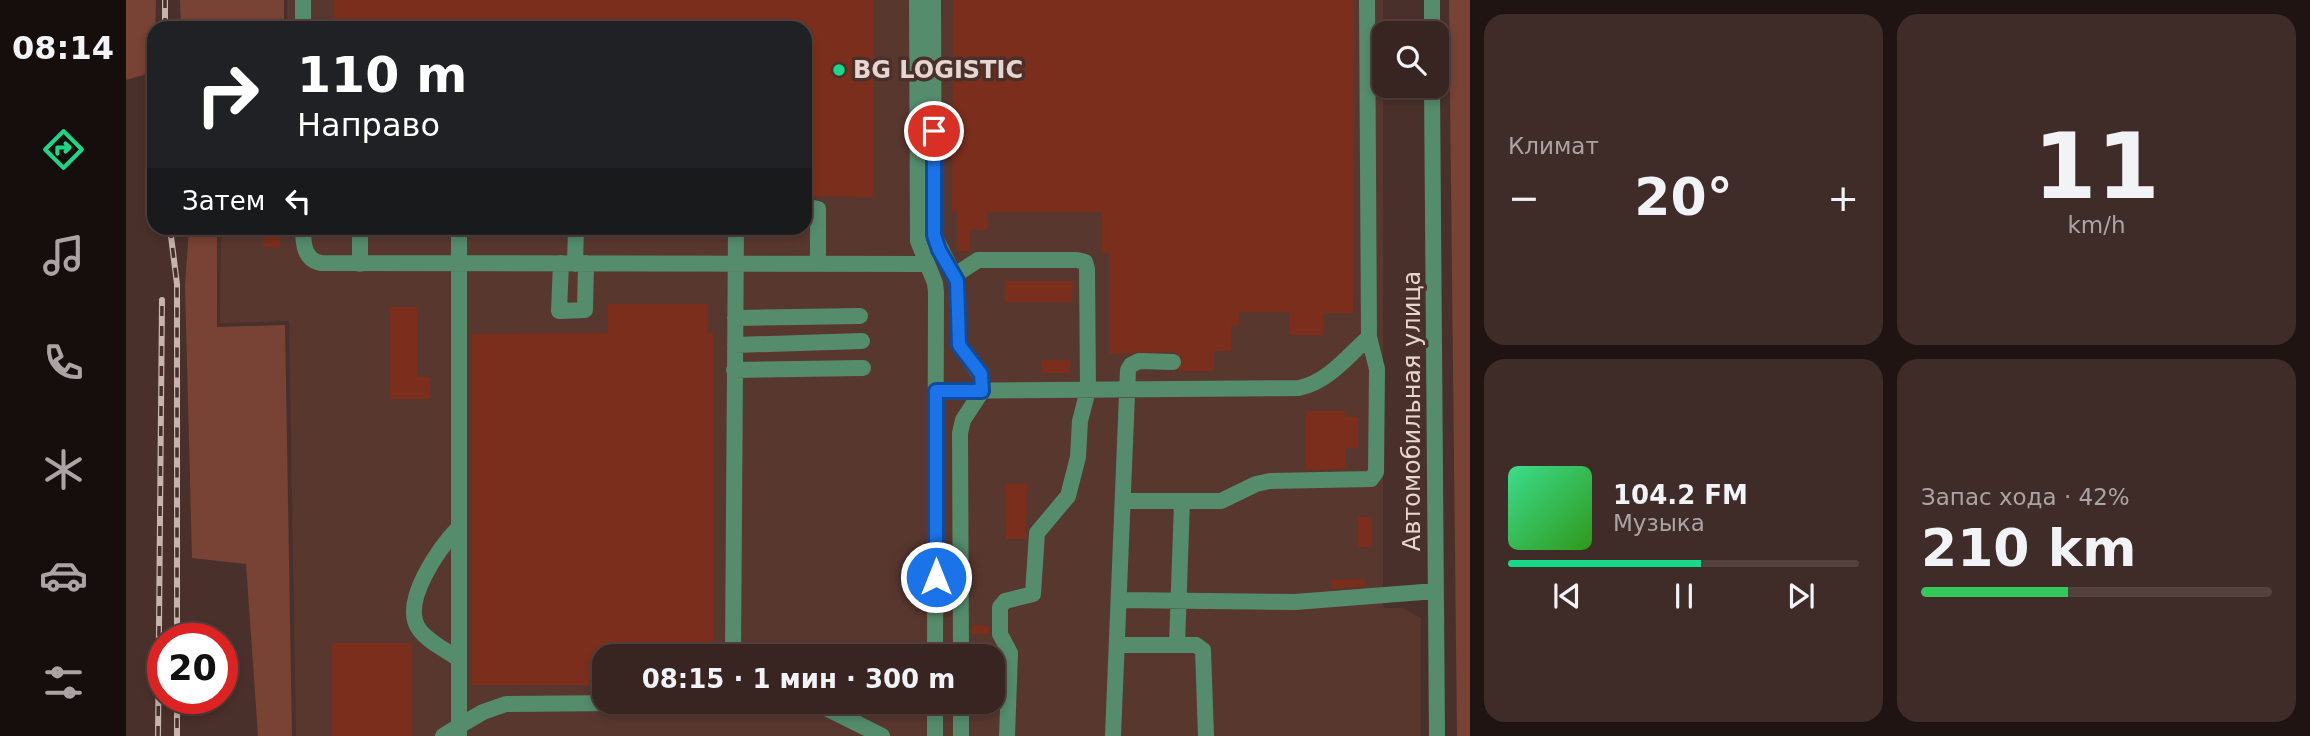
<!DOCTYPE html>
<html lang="ru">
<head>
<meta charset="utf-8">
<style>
  body { margin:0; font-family:"DejaVu Sans",sans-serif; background:#3f2c29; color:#f1f3f6; height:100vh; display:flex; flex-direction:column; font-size:26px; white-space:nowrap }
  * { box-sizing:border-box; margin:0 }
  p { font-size:23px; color:#aba4a5 }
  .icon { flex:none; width:38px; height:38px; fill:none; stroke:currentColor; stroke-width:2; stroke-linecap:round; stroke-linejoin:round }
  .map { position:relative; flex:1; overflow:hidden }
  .panel { display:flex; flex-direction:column; gap:14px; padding:14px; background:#1f1412; width:840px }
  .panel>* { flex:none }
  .top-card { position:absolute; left:21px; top:21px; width:665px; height:214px; border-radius:21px; box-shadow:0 4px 10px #0003,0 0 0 2px #52413e; background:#202124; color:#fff; overflow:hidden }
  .fabs { position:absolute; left:1246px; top:21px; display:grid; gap:14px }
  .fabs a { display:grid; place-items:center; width:77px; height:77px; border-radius:14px; background:#382420; box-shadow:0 4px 10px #0003,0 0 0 2px #52413e; font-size:35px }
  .speed { position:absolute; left:21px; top:623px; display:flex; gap:14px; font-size:35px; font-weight:700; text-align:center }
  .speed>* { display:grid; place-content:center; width:91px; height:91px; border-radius:50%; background:#382420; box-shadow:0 4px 10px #0003,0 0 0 2px #52413e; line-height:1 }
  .speed .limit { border:10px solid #d22; background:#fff; color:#111 }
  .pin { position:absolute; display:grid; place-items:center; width:60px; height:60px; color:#fff; margin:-30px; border:4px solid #fff; border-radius:50%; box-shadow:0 2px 7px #0007 }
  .me { position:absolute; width:77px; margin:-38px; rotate:0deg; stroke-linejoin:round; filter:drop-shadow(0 0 5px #0008) }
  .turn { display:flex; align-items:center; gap:24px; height:147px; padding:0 35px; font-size:32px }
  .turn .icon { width:91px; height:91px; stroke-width:2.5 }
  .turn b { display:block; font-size:49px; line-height:60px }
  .then { display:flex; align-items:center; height:66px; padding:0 35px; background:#0003; gap:14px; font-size:26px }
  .big { font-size:52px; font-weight:700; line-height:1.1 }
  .panel .tile { flex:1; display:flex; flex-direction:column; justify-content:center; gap:10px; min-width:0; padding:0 24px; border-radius:21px; background:#3f2c29 }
  .panel .dial { align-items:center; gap:0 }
  .dial b { font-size:91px; line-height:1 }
  .song { display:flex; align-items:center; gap:21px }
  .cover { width:84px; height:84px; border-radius:10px; background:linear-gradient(135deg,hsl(150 70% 55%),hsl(110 70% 35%)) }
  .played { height:7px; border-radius:4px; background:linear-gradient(90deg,#18d989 55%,#52413e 55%) }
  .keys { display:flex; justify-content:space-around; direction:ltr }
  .heat { display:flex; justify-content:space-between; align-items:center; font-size:38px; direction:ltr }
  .charge { height:10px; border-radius:5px; background:linear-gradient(90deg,#34c759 42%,#52413e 0) }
  .panel .tiles { flex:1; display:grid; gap:14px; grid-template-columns:repeat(2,1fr) }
  .trip { position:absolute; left:466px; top:644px; width:413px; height:70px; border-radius:21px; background:#382420; box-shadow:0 4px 10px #0003,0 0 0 2px #52413e; font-weight:700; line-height:70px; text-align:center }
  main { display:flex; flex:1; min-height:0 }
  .tab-bar { display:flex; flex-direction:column; width:126px; justify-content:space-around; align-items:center; background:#160e0d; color:#aba4a5 }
  .tab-bar .icon { width:49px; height:49px }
  .tab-bar .on { color:#18d989 }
  .tab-bar b { font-size:32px; color:#f1f3f6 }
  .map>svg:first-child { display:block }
  .built { fill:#58372f; fill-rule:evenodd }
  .green { fill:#784234 }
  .building { fill:#7c2e1c }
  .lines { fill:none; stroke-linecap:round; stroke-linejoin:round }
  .minor { stroke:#548c6c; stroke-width:16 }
  .rail-casing { stroke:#c7b4af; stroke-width:6 }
  .rail { stroke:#4a302a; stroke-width:3.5; stroke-dasharray:10; stroke-linecap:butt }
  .route-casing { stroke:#114b97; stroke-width:18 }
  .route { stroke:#1a73e8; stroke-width:12 }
  .poi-dot { fill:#18d989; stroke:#4a302a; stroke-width:2.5 }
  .labels { text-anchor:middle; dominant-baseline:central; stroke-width:7; stroke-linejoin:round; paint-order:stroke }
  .poi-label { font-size:24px; font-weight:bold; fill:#e6d5d0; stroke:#4a302a; text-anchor:start }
  .street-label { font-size:24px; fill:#e6d5d0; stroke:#4a302a }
</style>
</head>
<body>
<main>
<nav class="tab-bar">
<b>08:14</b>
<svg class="icon on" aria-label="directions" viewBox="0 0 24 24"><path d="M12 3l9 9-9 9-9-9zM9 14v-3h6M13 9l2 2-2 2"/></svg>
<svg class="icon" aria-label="music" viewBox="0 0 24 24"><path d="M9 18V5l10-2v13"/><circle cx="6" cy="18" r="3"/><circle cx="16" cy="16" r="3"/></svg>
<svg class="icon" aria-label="phone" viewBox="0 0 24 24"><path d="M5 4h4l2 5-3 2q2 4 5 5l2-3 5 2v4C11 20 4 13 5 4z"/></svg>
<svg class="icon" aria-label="climate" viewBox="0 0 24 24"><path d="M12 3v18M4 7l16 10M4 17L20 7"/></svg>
<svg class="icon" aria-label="car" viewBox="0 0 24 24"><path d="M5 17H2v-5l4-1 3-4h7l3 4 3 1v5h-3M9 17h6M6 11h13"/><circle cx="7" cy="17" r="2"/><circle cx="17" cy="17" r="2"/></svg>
<svg class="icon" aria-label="filters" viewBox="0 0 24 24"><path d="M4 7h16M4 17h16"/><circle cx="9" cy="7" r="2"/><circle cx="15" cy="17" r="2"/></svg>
</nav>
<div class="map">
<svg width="1344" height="736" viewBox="0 0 1344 736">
  <rect width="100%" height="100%" fill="#4a302a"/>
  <path class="built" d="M161 0H1257V604L1258 608H1277L1295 618V736H170L163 321 94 323 95 228H679V28H162ZM478 656H866V702H478Z"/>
  <path class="green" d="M0 0H30L28 72 0 80Z
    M54 0H158V28H55Z
    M1323 0H1344V736H1331Z
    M63 228H91V327L159 325 166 736H132L120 564 66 558 59 285Z"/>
  <path class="building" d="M208 0H747V197L679 196V28H208Z
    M827 0H1228L1227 313H1197V335H1164V312H1113V325H1105V351H1088V371H1053L1056 358 1048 352 983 354V253H976V212H861V230H844V251H831V211H826Z
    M138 228H155L154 248 137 247Z
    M879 281H947L946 302H879Z
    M482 304H581V333H587V656H478V685H346V334L482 333Z
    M264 307H291V377H304V399H264Z
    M916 360H944V373H916Z
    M1180 411H1219V417H1232V448H1220V469L1180 470Z
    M901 483 900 539H880L879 484Z
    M1232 517H1246V547H1232Z
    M1239 579V586L1206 589V580Z
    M846 625 864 626V634H845Z
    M206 643H286V736H206Z"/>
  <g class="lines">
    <path class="minor" d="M791 0 792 241 809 283 810 293 809 656
      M807 0 808 235 831 281 833 345 856 378V391L837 420 834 433 835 656
      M1306 0V33
      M177 28V0
      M1306 86 1311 736
      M679 206 692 209V263
      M177 228C177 243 178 260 195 263L800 264
      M435 263 433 311 459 310 460 263
      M234 264V228
      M449 264 450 228
      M829 275 852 260H951L959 262 961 269 962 390 954 421 952 457 942 496 911 533 907 594 879 601 874 607V634L884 653 881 736
      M609 318 734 316
      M609 345 736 341
      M608 370 737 368
      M810 391 1173 388C1202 382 1222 356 1243 337L1241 0
      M998 501H1095L1130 484 1144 481 1245 479 1250 472 1251 369 1243 337
      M333 527C314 547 274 602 293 629 302 642 320 650 333 659
      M994 600 1169 602 1310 591
      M992 645H1070L1077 650 1080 736
      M1051 645 1056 502
      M607 656 610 228
      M835 702V736
      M606 703 696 706 756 736
      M333 734V726L357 712 380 704 606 702
      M317 736 333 726V228
      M809 736V702
      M987 736 1002 370 1005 365 1013 361 1047 362"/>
    <g class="rail-casing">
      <path id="rail" d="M39 28V0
        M44 228 51 284V639
        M51 698V736
        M32 736 36 300"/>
    </g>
    <use href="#rail" class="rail"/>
  </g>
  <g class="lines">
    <g class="route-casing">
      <path id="route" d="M808 131V235L813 250 831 281 833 345 855 374 856 391H810V577"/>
    </g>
    <use href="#route" class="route"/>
  </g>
  <circle class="poi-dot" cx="713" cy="70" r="7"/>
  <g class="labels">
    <g class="poi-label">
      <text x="727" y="70">BG LOGISTIC</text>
    </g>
    <g class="street-label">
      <text transform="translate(1286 411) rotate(-90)">Автомобильная улица</text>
    </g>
  </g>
</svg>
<div class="fabs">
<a><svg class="icon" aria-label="search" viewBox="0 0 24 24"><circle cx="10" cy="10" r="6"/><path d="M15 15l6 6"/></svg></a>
</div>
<div class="speed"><div class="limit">20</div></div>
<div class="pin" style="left:808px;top:131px;background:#d93025"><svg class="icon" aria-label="arrive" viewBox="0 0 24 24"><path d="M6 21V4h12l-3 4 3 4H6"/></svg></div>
<svg class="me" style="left:810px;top:577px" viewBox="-20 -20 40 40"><circle r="17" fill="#1a73e8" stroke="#fff" stroke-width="3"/><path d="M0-11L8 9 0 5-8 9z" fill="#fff"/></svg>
<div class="trip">08:15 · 1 мин · 300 m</div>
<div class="top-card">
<div class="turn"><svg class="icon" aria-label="right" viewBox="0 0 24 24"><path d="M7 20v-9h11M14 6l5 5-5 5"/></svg><div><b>110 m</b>Направо</div></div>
<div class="then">Затем<svg class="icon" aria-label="left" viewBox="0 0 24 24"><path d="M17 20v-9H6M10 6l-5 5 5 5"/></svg></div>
</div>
</div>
<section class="panel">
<div class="tiles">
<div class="tile"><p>Климат</p>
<div class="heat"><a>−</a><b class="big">20°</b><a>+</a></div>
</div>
<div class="tile dial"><b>11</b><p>km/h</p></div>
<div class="tile">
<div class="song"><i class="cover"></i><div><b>104.2 FM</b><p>Музыка</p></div></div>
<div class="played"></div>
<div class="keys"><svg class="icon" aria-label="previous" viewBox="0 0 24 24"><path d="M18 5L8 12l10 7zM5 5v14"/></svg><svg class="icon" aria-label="pause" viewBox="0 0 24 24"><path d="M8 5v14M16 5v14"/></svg><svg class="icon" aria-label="next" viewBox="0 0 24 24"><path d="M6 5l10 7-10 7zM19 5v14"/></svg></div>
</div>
<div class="tile"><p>Запас хода · 42%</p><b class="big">210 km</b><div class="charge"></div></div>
</div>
</section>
</main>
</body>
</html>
